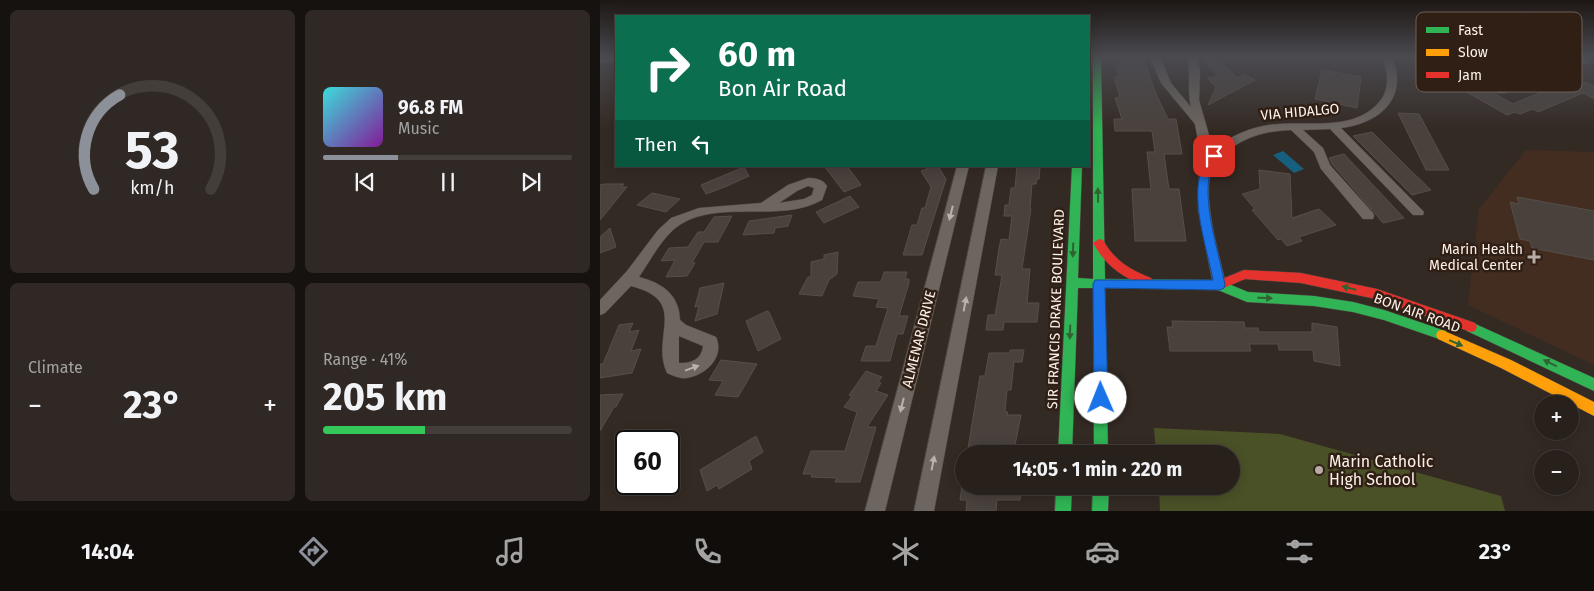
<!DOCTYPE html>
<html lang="en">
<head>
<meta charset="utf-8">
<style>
  body { margin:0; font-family:"Fira Sans",sans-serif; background:#2f2824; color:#f1f3f6; height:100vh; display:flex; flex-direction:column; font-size:19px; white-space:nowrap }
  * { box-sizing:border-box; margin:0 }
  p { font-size:16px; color:#a4a3a3 }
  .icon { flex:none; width:28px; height:28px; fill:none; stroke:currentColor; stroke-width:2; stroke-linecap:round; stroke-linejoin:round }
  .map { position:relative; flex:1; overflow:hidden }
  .sheet { display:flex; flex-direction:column; gap:10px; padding:10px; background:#15120f; width:600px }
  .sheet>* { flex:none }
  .top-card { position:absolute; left:15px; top:15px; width:475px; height:152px; border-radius:0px; box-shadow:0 2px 12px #0003,0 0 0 1px #433e3a; background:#0b6e4f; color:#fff; overflow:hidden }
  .tools { position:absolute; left:934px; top:395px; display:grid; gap:10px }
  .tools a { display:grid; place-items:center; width:45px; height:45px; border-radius:50%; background:#27201b; box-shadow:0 2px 12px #0003,0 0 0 1px #433e3a; font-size:25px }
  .speed { position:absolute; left:15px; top:430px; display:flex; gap:10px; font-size:25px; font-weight:700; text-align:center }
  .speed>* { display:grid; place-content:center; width:65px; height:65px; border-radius:50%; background:#27201b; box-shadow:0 2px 12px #0003,0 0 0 1px #433e3a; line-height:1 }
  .speed .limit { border:2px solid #111; border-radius:8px; background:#fff; color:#111 }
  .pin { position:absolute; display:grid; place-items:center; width:42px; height:42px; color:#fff; margin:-21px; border-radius:10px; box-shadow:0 2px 8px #0006 }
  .me { position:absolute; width:55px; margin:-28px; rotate:359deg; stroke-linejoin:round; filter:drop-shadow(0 0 4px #0008) }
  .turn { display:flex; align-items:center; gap:18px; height:105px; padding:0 20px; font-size:22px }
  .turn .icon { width:65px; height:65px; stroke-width:2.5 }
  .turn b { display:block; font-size:35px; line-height:42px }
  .then { display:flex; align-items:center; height:48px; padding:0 20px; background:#0003; gap:10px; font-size:19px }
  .big { font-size:38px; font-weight:700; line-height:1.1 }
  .sheet .card { flex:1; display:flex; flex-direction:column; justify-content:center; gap:8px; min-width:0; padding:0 18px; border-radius:8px; background:#2f2824 }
  .sheet .dial { align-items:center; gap:0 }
  .dial svg { height:130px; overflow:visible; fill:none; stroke:#433e3a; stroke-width:7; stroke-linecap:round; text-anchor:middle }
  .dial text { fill:#f1f3f6; stroke:none }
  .song { display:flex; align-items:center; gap:15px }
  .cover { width:60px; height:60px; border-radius:8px; background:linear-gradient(135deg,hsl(180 70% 55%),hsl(290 70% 35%)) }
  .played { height:5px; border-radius:2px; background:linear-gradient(90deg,#8c9099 30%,#433e3a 30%) }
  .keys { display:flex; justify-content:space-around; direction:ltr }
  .heat { display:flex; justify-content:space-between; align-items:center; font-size:28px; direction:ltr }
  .charge { height:8px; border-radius:4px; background:linear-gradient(90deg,#34c759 41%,#433e3a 0) }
  .sheet .tiles { flex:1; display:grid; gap:10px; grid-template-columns:repeat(2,1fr) }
  .trip { position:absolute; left:355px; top:445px; width:285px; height:50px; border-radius:25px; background:#27201b; box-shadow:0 2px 12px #0003,0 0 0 1px #433e3a; font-weight:700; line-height:50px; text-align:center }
  .dock { display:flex; height:80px; justify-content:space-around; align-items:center; background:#100d0b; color:#a4a3a3 }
  .dock .icon { width:35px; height:35px }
  .dock .active { color:#8c9099 }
  .dock b { font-size:22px; color:#f1f3f6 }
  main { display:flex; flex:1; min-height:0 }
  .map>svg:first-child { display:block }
  .built { fill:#432d21 }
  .green { fill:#4a5127 }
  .water { fill:#165f7e }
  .building { fill:#49413c; stroke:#574e49 }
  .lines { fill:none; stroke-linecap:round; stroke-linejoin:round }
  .street-casing { stroke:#504742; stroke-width:1 }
  .fast-casing { stroke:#504742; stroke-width:1 }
  .slow-casing { stroke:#504742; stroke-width:1 }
  .jam-casing { stroke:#504742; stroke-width:1 }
  .street { fill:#6c6560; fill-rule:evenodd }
  .fast { fill:#30b455; fill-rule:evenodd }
  .slow { fill:#ff9f0a; fill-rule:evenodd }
  .jam { fill:#e5322d; fill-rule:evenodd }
  .oneway { fill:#306232 }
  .oneway2 { fill:#bcb2ac }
  .route { fill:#1a73e8; stroke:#114b97 }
  .poi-dot { fill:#b7aba5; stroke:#301f15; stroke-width:2 }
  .labels { text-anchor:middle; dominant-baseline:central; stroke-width:5; stroke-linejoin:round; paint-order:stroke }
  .street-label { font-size:14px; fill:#fdf1ea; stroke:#301f15 }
  .poi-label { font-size:14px; fill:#fdf1ea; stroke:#301f15; text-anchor:end }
  .near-poi-label { font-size:16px; fill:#fdf1ea; stroke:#301f15; text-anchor:start }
  .key { fill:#301f15; stroke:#6e5e55; stroke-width:1 }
  .key-label { font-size:14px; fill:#fdf1ea }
</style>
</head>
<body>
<main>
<section class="sheet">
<div class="tiles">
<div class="card dial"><svg viewBox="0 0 100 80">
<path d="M14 69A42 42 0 1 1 86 69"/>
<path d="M14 69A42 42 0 0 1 30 11" stroke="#8c9099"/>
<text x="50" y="56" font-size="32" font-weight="700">53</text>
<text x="50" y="72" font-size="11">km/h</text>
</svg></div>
<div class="card">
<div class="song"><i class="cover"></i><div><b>96.8 FM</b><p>Music</p></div></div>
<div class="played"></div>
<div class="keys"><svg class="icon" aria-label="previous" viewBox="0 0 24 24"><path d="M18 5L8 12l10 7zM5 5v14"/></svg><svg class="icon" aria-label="pause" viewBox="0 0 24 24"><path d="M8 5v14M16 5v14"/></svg><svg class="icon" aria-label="next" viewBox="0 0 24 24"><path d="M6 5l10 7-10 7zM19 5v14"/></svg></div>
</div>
<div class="card"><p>Climate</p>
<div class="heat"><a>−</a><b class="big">23°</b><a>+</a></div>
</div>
<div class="card"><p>Range · 41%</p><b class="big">205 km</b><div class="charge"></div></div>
</div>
</section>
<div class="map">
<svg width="994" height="511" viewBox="0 0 994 511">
  <rect width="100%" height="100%" fill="#342a24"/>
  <path class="built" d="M926 150 994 152V365L868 305 879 209Z"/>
  <path class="green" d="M554 428 680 434 901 496 905 511H560L559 486H631V454H556Z"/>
  <path class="water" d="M683 151 704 169 694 173 673 155Z"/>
  <path class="building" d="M513 57H543L556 94 568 119H576L582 154H564L569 189H579L586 241H535L532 189H551L547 152H555L552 131H515L514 119H522L515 98 520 97 515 80V77H519Z
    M616 57 637 78 644 74 655 80 608 105 616 87 607 78 618 76 603 60Z
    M818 57H862L878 63 899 57H935L874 82 913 104 963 83 970 87 985 82 994 86V99L983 93 938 112 933 109 920 114 915 112 907 115 819 65 827 62Z
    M722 70 761 77 757 108 715 99Z
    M798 113 819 114 849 170H826Z
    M772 132 806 166 831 190 812 195 753 136Z
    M744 154 804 218 783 223 732 164 729 158Z
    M224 166H247L261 185 244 192Z
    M325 166H338L346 179 322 255H303L312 225H317L322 208H325L331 187 321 171 327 169Z
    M417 166 440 168 439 179H437L436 184H432L430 209H431L422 269H430L427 303H439L437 322H404L403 330H386L388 315H395L399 293 402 275H395L399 248 401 239 409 240 412 216H404L405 205H409L411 188H415Z
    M144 167 149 176 127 186 106 194 101 185Z
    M659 170 690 174 692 218 719 209 736 225 699 237 702 241 687 246 681 239 678 240 652 210 655 209 642 194 660 189Z
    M5 184H24L21 187H27L0 220V185Z
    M52 193 80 199 66 212 37 205Z
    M250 196 259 207 224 223 216 212Z
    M917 197 994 211V260L932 248 930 241 920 239 910 202 919 204Z
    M192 215 188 226 175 228 174 233 143 235 149 221Z
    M132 216 118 242H104L92 263H95L87 276 66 277 75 260 61 261 69 248 88 247 98 232H104L114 217Z
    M10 228 16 247 0 253V237Z
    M238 252 237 274 229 280 222 296 199 294 208 277H211V262L224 259V255Z
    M284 272H307L305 279H309V283L299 316H308L303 334H297L290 361H261L266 346H276L288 308 276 307 279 299 253 296 258 282H281Z
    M124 283 117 314 95 321 99 306 95 307 100 288Z
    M167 311 169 312 181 339 158 351 146 321Z
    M572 321 644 322 645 328H658L659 332H712V323L737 327 740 366 714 361 713 350H679L678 344H649L651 351H570L567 327H573Z
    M33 323 29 332 39 330 31 351 41 349 32 373 0 378V364H3L19 325Z
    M410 350H424L422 362H414L411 390H407L405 412H408L407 415H421L415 445 404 444 402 454H367L380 376H385L389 353H410Z
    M121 360 157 364 138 397 115 395 123 381 109 380Z
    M266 371 282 377 278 382 281 383 276 391 288 395 267 427H276L260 482H235L237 478 211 477 212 474H203L211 451H245L257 412 244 407 252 396 249 395Z
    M23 394 16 407H14L0 431V395Z
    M156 436 163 452 149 461 152 469 119 489 117 485 107 491 100 470Z
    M362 486H422L420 500H397L396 511H366L367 500H360Z"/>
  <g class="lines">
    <g class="street-casing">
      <path id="street" d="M0 57H16V61L0 63Z
        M550 57H560L571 83 591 107C587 91 591 74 587 57H597L600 71 599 100 609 135V154C623 140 643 130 663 126 700 118 753 135 780 101 790 88 788 72 782 57H792C809 98 780 123 741 128L824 212 823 215H813L730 129 703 130 723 148 730 165 773 213 774 216 773 219H763L721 169 714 152 691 130C671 131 654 134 636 145 628 149 618 156 614 165 599 191 620 256 626 285L624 289 619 291 614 289 598 210 599 174 597 135 595 124 561 83Z
        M985 58 988 59V63L976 64 905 93H897L896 91 972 59Z
        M357 166H369L285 511H265Z
        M386 166H398L334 511H314Z
        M208 178C215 178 223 179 227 186L222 200C178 225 112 196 73 230 59 243 50 261 39 277 62 283 79 294 80 320L86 325 116 337C125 357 106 375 87 378 80 379 74 376 67 373 50 336 90 301 31 286L5 313 0 315V300L27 271 58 230 71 218 99 208 161 203 188 185ZM208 186 214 188 212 195 204 199 179 203 197 191ZM79 336 103 346C102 359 91 364 79 363Z"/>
    </g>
    <g class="fast-casing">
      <path id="fast" d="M493 57H501L505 279 619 280 648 292 714 296 753 302 784 310 846 331 848 335 846 339 842 340 784 320 753 312 714 306 647 302 618 290 505 288 508 454H494L493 288H478L472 454H458L472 166H482L478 278 493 279Z
        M871 322 994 378V391L867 331 865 327 867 323Z
        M456 486H472L471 511H455Z
        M493 486H509L508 511H492Z"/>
    </g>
    <g class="slow-casing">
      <path id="slow" d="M842 330 911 360 994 402V416L901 368 838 339 836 335 838 331Z"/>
    </g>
    <g class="jam-casing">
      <path id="jam" d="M499 239 503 240C514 260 530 270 551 278L553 281 551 284C545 286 542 284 536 282 516 273 504 262 493 243Z
        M644 270 701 273 777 289 875 323 877 327 875 331 871 332 776 299 701 283 645 279 619 290 615 288 613 285 615 282Z"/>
    </g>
    <use href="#street" class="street"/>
    <use href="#fast" class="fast"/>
    <use href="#slow" class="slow"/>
    <use href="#jam" class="jam"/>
  </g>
  <defs><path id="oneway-solid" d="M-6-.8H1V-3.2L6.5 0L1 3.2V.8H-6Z" transform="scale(1.25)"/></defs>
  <g class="oneway">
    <use href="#oneway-solid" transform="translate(498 195) rotate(-91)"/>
    <use href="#oneway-solid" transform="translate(473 250) rotate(92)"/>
    <use href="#oneway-solid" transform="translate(749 288) rotate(-166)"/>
    <use href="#oneway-solid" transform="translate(665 298) rotate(2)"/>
    <use href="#oneway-solid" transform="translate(470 332) rotate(92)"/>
    <use href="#oneway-solid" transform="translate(856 343) rotate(23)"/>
    <use href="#oneway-solid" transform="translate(950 363) rotate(-154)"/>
  </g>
  <g class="oneway2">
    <use href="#oneway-solid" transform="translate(351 213) rotate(104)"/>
    <use href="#oneway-solid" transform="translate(365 304) rotate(-79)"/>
    <use href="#oneway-solid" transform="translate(92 368) rotate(-20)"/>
    <use href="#oneway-solid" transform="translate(302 405) rotate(104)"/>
    <use href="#oneway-solid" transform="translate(333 463) rotate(-79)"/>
  </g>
  <linearGradient id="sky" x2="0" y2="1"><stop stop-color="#1d1714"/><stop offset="0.44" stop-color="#4a4a50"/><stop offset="1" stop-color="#4a4a50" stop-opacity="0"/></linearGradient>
  <rect width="994" height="129" fill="url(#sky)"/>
  <path class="route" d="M614 153 619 156C615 163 610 169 609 177 604 210 619 252 625 285L624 288 620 290 505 288 508 398 506 403 501 404 496 403 494 398 493 284 495 280H613C607 249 592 205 600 175 602 166 606 160 611 154Z"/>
  <g class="poi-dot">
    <path d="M931.5 249.5h5v5h5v5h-5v5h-5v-5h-5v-5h5z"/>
    <circle cx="719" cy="470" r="5"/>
  </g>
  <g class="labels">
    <g class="street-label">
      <text transform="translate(700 112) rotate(-5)">VIA HIDALGO</text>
      <text transform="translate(456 309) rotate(-88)">SIR FRANCIS DRAKE BOULEVARD</text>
      <text transform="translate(817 313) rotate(20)">BON AIR ROAD</text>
      <text transform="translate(319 339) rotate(-76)">ALMENAR DRIVE</text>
    </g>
    <g class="poi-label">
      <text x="923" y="249">Marin Health<tspan x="923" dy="16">Medical Center</tspan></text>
    </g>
    <g class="near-poi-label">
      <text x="729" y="461">Marin Catholic<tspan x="729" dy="18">High School</tspan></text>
    </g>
  </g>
  <rect x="816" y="12" width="166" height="80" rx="8" class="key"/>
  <rect x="826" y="27" width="23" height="6" fill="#30b455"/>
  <rect x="826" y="49" width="23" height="7" fill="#ff9f0a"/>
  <rect x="826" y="72" width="23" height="6" fill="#e5322d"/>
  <g class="key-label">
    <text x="858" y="35">Fast</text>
    <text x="858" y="57">Slow</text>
    <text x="858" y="80">Jam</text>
  </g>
</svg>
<div class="tools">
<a>+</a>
<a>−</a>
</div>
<div class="speed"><div class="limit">60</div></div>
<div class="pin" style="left:614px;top:156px;background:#d93025"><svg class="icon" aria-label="arrive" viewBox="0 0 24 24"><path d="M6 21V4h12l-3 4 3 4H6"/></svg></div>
<svg class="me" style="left:501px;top:398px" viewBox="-20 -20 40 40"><circle r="19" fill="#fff"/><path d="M0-13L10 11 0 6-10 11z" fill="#1a73e8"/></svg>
<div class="trip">14:05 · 1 min · 220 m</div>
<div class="top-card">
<div class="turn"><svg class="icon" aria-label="right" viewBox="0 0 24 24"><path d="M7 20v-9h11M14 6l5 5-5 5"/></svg><div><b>60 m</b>Bon Air Road</div></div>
<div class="then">Then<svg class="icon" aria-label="left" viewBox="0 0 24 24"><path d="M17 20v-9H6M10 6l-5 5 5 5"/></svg></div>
</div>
</div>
</main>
<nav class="dock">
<b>14:04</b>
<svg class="icon active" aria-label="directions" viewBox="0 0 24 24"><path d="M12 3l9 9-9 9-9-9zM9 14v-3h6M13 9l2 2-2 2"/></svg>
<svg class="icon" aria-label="music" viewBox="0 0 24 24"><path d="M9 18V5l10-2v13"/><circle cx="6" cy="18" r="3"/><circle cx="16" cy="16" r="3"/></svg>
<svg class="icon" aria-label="phone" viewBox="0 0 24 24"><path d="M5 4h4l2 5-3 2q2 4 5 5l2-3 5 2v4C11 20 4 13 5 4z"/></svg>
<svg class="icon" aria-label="climate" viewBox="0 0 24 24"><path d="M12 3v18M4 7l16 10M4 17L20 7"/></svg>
<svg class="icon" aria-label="car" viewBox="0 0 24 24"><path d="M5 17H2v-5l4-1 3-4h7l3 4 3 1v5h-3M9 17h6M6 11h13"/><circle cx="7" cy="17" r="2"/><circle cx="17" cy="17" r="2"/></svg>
<svg class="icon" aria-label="filters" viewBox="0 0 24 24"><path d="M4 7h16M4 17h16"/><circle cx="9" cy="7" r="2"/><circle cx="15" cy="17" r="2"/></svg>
<b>23°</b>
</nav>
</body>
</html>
